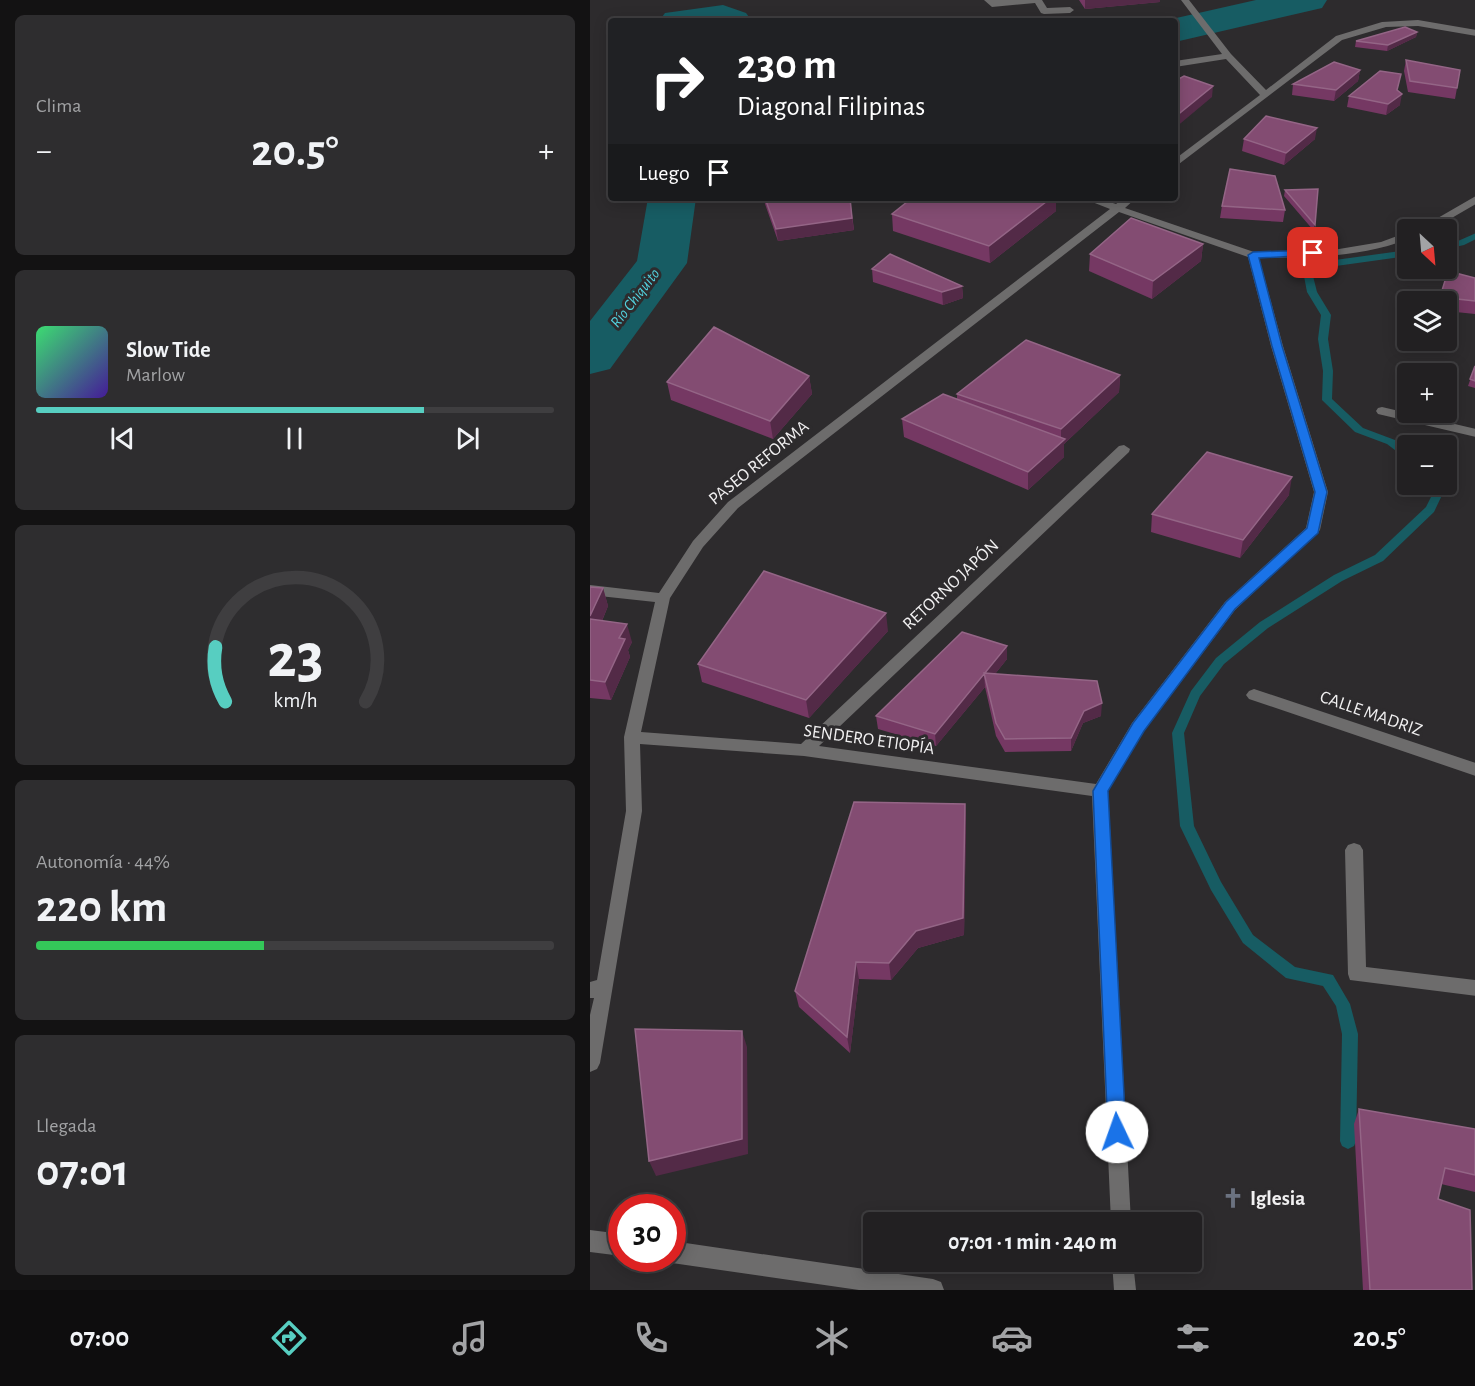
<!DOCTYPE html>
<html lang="es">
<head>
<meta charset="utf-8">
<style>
  body { margin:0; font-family:"Alegreya Sans",sans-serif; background:#2e2d2f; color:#f1f3f6; height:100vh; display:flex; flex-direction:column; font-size:22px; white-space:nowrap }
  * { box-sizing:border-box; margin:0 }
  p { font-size:20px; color:#a2a3a5 }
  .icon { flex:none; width:33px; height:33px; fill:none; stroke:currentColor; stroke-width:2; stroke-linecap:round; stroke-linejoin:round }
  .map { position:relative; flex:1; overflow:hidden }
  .details { display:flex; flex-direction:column; gap:15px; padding:15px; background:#131213; width:590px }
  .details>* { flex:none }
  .guide { position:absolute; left:18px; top:18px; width:570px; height:183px; border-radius:6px; box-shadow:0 3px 15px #0003,0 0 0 2px #3f3e40; background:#202124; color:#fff; overflow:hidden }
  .needle { width:39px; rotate:154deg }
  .tools { position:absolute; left:807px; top:219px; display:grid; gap:12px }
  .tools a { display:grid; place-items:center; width:60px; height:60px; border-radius:6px; background:#222022; box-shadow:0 3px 15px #0003,0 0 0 2px #3f3e40; font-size:30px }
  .speed { position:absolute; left:18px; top:1194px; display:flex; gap:12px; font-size:30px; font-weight:700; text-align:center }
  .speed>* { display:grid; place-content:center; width:78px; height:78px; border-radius:50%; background:#222022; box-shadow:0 3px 15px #0003,0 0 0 2px #3f3e40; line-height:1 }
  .speed .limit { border:9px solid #d22; background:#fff; color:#111 }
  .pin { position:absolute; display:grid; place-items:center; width:51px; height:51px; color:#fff; margin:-26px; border-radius:12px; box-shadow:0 3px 9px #0006 }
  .me { position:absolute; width:66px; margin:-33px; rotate:357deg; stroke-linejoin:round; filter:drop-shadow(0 0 4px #0008) }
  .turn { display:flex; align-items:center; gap:21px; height:126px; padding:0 30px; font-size:27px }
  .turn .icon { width:78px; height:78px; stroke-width:2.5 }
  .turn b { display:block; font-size:42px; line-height:51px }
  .then { display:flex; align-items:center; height:57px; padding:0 30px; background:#0003; gap:12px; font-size:22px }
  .big { font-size:45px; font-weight:600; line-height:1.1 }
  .details .widget { flex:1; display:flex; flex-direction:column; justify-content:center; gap:9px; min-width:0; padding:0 21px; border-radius:9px; background:#2e2d2f }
  .details .dial { align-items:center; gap:0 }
  .dial svg { height:156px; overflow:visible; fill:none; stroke:#3f3e40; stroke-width:7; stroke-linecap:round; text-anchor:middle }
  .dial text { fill:#f1f3f6; stroke:none }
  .song { display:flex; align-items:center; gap:18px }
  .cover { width:72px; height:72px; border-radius:9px; background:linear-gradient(135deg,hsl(140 70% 55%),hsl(260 70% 35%)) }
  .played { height:6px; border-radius:3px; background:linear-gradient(90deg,#57cec1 75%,#3f3e40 75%) }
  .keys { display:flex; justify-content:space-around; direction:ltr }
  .heat { display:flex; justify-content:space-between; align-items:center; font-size:33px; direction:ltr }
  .charge { height:9px; border-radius:4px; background:linear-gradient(90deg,#34c759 44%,#3f3e40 0) }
  .trip { position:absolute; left:273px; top:1212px; width:339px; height:60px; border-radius:6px; background:#222022; box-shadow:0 3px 15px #0003,0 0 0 2px #3f3e40; font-weight:600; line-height:60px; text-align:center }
  .tab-bar { display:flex; height:96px; justify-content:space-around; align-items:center; background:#0e0d0e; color:#a2a3a5 }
  .tab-bar .icon { width:42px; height:42px }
  .tab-bar .current { color:#57cec1 }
  .tab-bar b { font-size:27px; color:#f1f3f6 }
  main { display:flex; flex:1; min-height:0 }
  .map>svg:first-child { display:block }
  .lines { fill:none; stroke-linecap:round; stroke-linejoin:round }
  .stream { fill:#175c63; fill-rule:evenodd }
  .river { fill:#175c63; fill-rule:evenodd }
  .lane { fill:#6d6c6c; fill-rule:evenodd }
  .street { fill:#6d6c6c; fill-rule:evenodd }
  .wall { fill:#753863 }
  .shaded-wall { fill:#532a47 }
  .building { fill:#834c72; stroke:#946586; stroke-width:1.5 }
  .route { fill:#1a73e8; stroke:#114b97; stroke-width:1.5 }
  .labels { text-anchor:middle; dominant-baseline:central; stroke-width:6; stroke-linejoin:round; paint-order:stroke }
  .far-water-label { font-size:16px; font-style:italic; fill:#53d4e1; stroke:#2d2b2d }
  .street-label { font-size:18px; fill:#f1f0f1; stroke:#2d2b2d }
  .near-poi-label { font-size:21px; font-weight:bold; fill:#f1f0f1; stroke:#2d2b2d; text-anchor:start }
</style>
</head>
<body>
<main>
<section class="details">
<div class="widget"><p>Clima</p>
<div class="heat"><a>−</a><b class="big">20.5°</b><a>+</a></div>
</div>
<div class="widget">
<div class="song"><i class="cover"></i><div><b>Slow Tide</b><p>Marlow</p></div></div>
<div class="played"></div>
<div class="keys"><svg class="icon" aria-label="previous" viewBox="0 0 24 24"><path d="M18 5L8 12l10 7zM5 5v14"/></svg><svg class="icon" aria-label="pause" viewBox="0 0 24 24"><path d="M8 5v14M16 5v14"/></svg><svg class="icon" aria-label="next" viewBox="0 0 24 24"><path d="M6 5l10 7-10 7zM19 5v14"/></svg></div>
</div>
<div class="widget dial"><svg viewBox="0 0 100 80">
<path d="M14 69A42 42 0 1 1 86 69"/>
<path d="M14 69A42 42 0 0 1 9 41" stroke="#57cec1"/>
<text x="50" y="56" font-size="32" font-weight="700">23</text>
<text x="50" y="72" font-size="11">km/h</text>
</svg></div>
<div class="widget"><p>Autonomía · 44%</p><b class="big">220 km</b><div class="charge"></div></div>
<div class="widget"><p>Llegada</p><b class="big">07:01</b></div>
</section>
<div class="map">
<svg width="886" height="1290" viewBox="0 0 886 1290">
  <rect width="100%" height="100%" fill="#2d2b2d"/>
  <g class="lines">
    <path class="stream" d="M886 233V239L874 245 856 249V243L868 241Z
      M818 250V256L746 266 722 272 727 292 741 315 738 339 743 371 742 399 773 428 805 440 818 451V460L797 444 765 432 732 400 733 371 728 339 731 315 717 292 713 271 745 260Z
      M839 484H850L854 491 844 512 793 561 752 581 678 628 634 664 610 696 594 733 604 826 631 882 663 935 705 967 743 975 760 1004 768 1034 766 1141 764 1146 758 1149 752 1146 750 1141 752 1034 746 1006 733 986 696 978 653 943 621 890 590 826 582 733 601 691 626 658 670 622 744 575 785 555 836 507 844 491Z"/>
    <path class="river" d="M666 0H737L732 8 585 42V21H573Z
      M133 5 156 13 162 21H69L75 13Z
      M58 198H106L97 263 20 369 0 374V321L47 261Z"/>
    <path class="lane" d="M394 0H452L457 8 480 7 484 10 480 13 454 14 451 13 445 3 402 7Z
      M792 407 886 429V437L788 414 786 411 788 408Z"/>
    <path class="street" d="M591 0H599L641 54 676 90 746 36 792 22 828 20 886 30V36L828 26 796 27 752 40 585 167V159L670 95 636 59 585 67V61L632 54Z
      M886 196V204L841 230H827Z
      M492 198H507L526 204 534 198H546L535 208 664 252 743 250 791 242 818 232V239C770 258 720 257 669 258L693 346 738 492 730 530 645 610 554 731 518 791 541 1222H521L502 796 214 756 50 744 52 811 10 1063 7 1069 0 1072V1015L4 998H0V982L7 980 36 811 34 737 65 602 0 595V585L69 593 103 541 138 502 520 209ZM529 212 658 257 681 346 724 492 716 528 635 602 542 723 506 784 229 746 539 452 540 449 534 445 529 446 211 744 51 732 80 598 113 547 148 508Z
      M664 689 886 763V776L659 699 656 695 659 691Z
      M764 843 770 845 773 850 776 967 886 980V996L760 980 758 974 755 850 758 845Z
      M0 1230 32 1234V1256L0 1252Z
      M82 1241 343 1279 351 1282 354 1290H269L82 1263 74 1258H82Z
      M522 1262H543L546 1290H524Z"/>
  </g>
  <path class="wall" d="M489 0H570V2L495 9Z
    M827 32 826 37 797 51 765 47 766 41Z
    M816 60 867 88 865 99 818 92 814 71Z
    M770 70 768 81 744 101 702 95 703 84Z
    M807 91 810 105 796 115 757 107 759 96Z
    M654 139H725L694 165 652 151Z
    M728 189 724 231 694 196 695 190Z
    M174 198H260L264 230 188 241 175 204Z
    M632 206 695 210 693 222 630 218Z
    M466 211 400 263 303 231 302 214Z
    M613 244 611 261 562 299 499 271 500 254Z
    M282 269 372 286 373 298 353 305 283 282Z
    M885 278V314L856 311V302H849L850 297Z
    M885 366V388L878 386Z
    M530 375 529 392 474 444V457L438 490 314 437 312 419 367 399V394Z
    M219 376 222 394 183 439 81 400 77 382Z
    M699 495 650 558 561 532 562 514Z
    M0 587 13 588 18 606 12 621 42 642 38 650 40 657 21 700 0 698Z
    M298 631 219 718 112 682 108 664Z
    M417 646V659L405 674 511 716 493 723 481 751 415 752 406 736 395 687 346 746 288 729 286 716Z
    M375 804 376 822 374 935 328 948 301 980 269 979 260 1053 209 1007 205 991Z
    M769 1109 885 1129V1192L851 1184 848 1199 882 1290H773L764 1124Z"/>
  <path class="shaded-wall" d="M495 0H570V2L495 9Z
    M827 32 826 37 797 51 798 45Z
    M770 70 768 81 744 101 746 90Z
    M623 86 622 97 585 128V117Z
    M812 94 810 105 796 115 798 104Z
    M727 128 725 139 694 165 696 153Z
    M461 198H466V211L400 263 399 246Z
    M262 218 264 230 188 241 186 229Z
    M613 244 611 261 562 299 563 281Z
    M372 286 373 298 353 305 352 292Z
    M530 375 529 392 474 444V457L438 490V472L471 442V429Z
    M219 376 222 394 183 439 180 421Z
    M702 477 699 495 650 558 653 540Z
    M13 588 18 606 5 637 0 623V616Z
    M296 613 298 631 219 718 216 700Z
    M37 624 42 642 38 650 40 657 21 700 15 682 29 638Z
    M417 646V659L397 684 394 674Z
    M394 674 395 687 346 746 345 734Z
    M512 703 511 716 493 723 481 751V738L494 711Z
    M375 804 376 822 374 935 328 948 301 980 299 963Z
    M266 962 269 979 260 1053 257 1037Z
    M152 1031 157 1047 158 1154 66 1176 59 1161Z"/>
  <path class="building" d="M815 27 827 32 798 45 766 41Z
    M816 60 870 70 867 88 820 81Z
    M744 62 770 70 746 90 703 84Z
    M790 71 811 74 807 90 812 94 798 104 759 96Z
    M594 76 623 86 585 117V81Z
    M676 116 727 128 696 153 654 139Z
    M640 169 685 176 695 210 632 206Z
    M728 189 725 225 695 190Z
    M175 198H260L262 218 186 229Z
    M322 198H461L399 246 302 214Z
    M541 218 613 244 563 281 500 254Z
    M300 254 372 286 352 292 282 269Z
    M858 271 885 278V301L850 297Z
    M124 327 219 376 180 421 77 382Z
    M436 340 530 375 471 429 367 394Z
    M885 366V381L880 379Z
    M353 394 475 439 438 472 312 419Z
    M617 452 702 477 653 540 562 514Z
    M174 571 296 613 216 700 108 664Z
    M0 587 13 588 0 616Z
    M0 619 37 624 29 638 35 639 15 682 0 680Z
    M372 632 417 646 345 734 286 716Z
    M394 673 507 681 512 703 494 711 481 738 415 739 406 723Z
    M264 802 375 804 373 918 326 931 299 963 266 962 257 1037 205 991Z
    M45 1029 152 1031V1139L59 1161Z
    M769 1109 885 1129V1175L855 1168 848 1199 880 1210 882 1290H780Z"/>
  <path class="route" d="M723 250 726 251V255L669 258 692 346 737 492 728 533 645 609 554 731 518 791 536 1132 533 1138 527 1140 521 1138 518 1132 503 791 543 723 636 602 717 528 725 492 682 346 658 255 663 252Z"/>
  <defs>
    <g id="church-bare" transform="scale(1.62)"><path d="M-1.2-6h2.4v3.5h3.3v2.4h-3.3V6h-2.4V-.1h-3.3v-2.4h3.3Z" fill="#6b7280" stroke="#2d2b2d" stroke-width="2.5" paint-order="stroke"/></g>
  </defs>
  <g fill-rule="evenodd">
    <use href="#church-bare" x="643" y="1198"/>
  </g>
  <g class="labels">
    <g class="far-water-label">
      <text transform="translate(45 298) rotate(-52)">Río Chiquito</text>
    </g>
    <g class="street-label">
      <text transform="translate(169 463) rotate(-39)">PASEO REFORMA</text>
      <text transform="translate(361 585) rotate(-43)">RETORNO JAPÓN</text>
      <text transform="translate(781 714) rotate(19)">CALLE MADRIZ</text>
      <text transform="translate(279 740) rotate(8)">SENDERO ETIOPÍA</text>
    </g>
    <g class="near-poi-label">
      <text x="660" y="1198">Iglesia</text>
    </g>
  </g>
</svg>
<div class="tools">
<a><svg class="needle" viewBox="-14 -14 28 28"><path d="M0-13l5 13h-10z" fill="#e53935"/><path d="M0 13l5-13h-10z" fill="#a2a3a5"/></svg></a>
<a><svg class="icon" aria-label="layers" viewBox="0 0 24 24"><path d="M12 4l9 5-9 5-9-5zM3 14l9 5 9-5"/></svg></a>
<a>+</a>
<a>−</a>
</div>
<div class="speed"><div class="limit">30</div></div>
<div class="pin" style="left:723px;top:253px;background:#d93025"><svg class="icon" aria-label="arrive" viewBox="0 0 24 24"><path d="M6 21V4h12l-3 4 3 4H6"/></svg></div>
<svg class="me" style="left:527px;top:1132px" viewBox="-20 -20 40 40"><circle r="19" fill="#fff"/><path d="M0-13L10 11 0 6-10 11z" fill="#1a73e8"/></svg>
<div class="trip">07:01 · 1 min · 240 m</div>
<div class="guide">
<div class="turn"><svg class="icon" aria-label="right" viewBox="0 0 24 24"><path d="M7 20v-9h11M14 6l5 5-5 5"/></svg><div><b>230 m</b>Diagonal Filipinas</div></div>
<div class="then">Luego<svg class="icon" aria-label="arrive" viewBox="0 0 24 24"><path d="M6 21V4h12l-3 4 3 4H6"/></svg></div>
</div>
</div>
</main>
<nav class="tab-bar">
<b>07:00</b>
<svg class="icon current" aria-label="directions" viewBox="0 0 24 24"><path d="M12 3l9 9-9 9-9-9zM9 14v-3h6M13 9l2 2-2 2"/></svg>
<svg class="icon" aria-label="music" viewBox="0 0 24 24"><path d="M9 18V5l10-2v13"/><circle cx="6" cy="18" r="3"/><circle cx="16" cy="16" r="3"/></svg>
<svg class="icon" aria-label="phone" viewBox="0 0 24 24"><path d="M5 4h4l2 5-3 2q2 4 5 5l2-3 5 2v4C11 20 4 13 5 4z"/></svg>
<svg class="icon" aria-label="climate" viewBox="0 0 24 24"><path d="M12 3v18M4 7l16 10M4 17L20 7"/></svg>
<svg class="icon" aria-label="car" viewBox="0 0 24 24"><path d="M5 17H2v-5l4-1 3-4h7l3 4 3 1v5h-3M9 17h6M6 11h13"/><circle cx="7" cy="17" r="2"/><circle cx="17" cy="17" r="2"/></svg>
<svg class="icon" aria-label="filters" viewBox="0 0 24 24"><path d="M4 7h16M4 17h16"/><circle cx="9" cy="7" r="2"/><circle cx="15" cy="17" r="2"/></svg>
<b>20.5°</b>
</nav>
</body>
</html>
